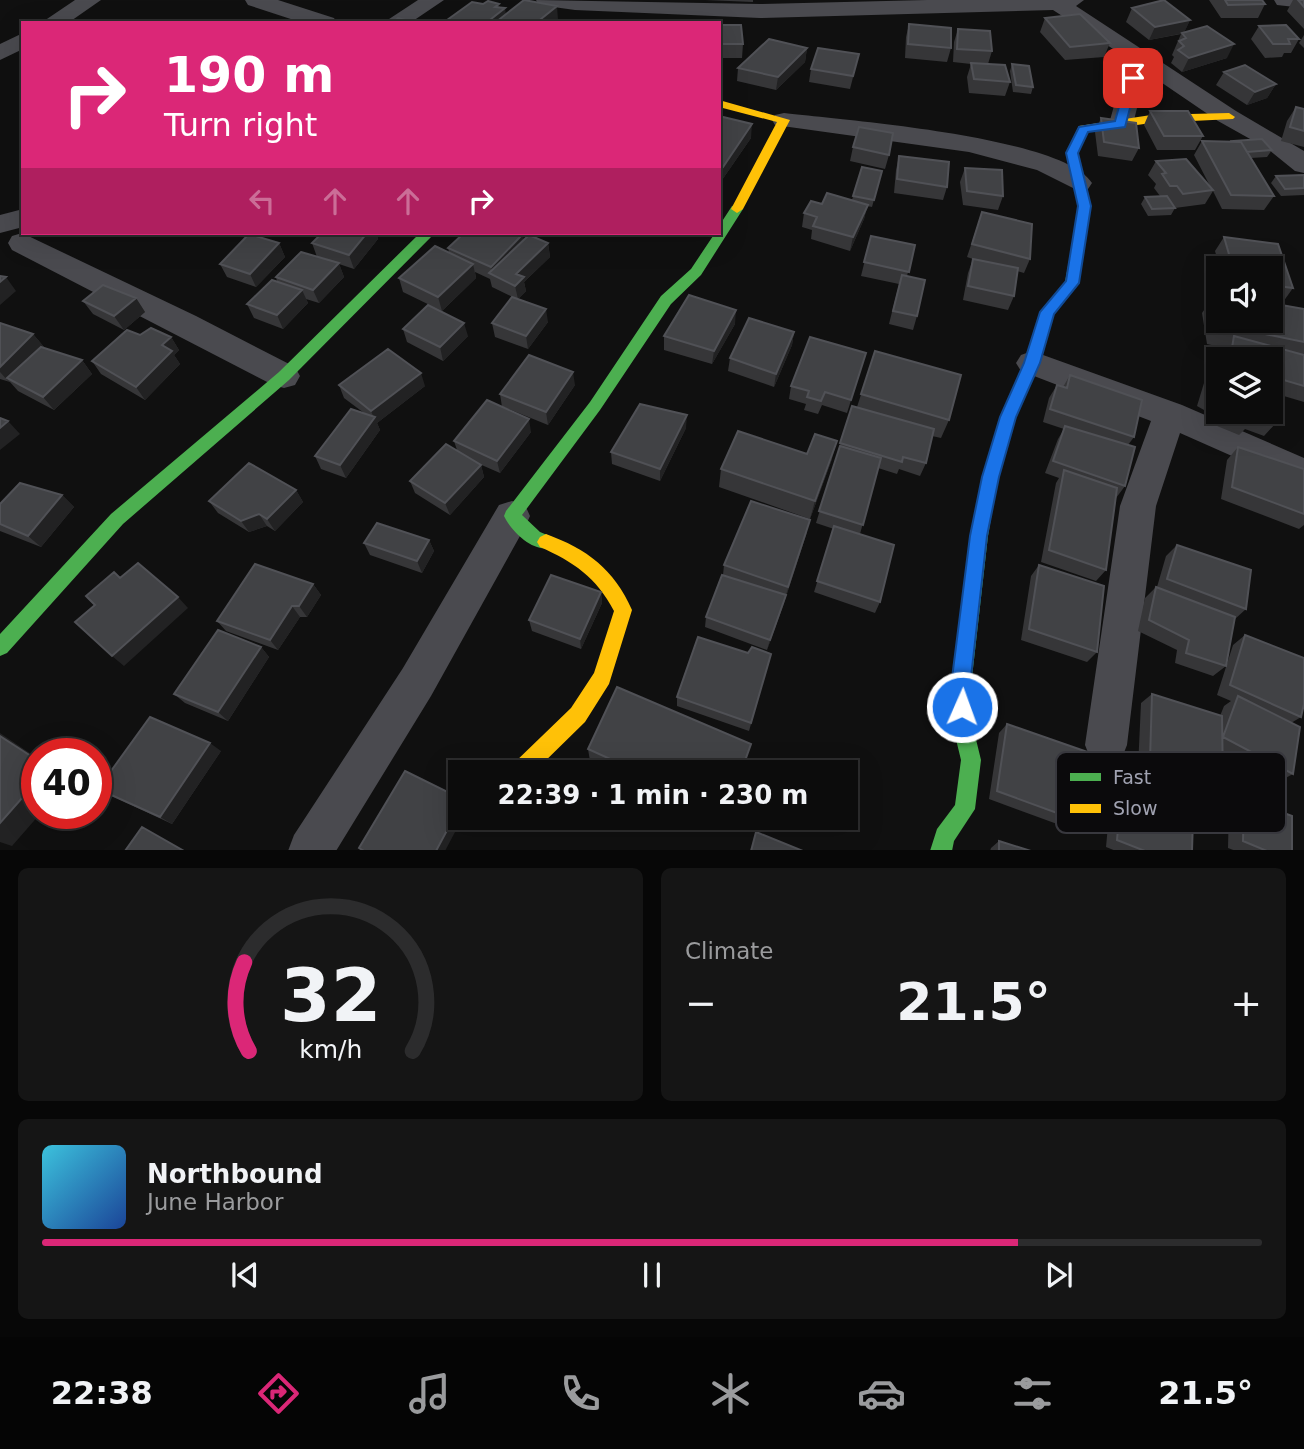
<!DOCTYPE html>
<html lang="en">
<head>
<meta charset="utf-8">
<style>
  body { margin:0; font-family:"DejaVu Sans",sans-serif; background:#151515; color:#f1f3f6; height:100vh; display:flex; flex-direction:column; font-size:26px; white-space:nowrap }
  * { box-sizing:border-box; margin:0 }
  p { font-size:23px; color:#9a9b9d }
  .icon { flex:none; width:38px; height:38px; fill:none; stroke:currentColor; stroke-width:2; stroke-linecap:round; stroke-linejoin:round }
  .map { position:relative; height:850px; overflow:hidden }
  .details { display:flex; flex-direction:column; gap:18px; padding:18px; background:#070707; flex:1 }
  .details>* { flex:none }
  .guide { position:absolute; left:21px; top:21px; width:700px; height:214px; border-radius:0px; box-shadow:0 7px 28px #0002,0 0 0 2px #2c2c2d; background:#db2777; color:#fff; overflow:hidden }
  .tools { position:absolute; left:1206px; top:256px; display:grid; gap:14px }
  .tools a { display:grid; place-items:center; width:77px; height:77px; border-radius:0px; background:#0c0c0c; box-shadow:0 7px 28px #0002,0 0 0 2px #2c2c2d; font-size:35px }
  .speed { position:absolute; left:21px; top:738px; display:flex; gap:14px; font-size:35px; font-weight:700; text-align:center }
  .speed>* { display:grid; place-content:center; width:91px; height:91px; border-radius:50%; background:#0c0c0c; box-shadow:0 7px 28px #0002,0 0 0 2px #2c2c2d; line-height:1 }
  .speed .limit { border:10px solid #d22; background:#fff; color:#111 }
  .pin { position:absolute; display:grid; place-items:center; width:60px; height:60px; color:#fff; margin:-30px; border-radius:14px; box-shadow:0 4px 10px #0006 }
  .me { position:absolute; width:77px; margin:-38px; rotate:2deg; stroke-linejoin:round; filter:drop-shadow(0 0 5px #0008) }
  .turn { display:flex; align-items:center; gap:24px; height:147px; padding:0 28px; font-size:32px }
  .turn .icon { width:91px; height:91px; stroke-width:2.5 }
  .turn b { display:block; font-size:49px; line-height:60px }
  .lanes { display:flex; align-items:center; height:66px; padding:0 28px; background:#0003; justify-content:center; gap:35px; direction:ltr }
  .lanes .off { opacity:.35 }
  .big { font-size:52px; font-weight:700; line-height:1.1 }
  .details .tile { flex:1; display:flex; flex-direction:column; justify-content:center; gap:10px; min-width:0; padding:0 24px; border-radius:10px; background:#151515 }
  .details .dial { align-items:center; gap:0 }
  .dial svg { height:182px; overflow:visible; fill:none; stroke:#2c2c2d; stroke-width:7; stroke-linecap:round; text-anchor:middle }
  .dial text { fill:#f1f3f6; stroke:none }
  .song { display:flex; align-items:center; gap:21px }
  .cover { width:84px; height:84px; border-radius:10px; background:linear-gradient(135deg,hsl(190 70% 55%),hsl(220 70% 35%)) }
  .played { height:7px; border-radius:4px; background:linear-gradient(90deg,#db2777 80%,#2c2c2d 80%) }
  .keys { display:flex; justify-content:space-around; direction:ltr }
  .heat { display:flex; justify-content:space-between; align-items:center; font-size:38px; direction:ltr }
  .details .tiles { flex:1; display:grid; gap:18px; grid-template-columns:1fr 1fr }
  .tile:last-child { grid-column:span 2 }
  .trip { position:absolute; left:448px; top:760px; width:410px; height:70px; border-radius:0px; background:#0c0c0c; box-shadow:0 7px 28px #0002,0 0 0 2px #2c2c2d; font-weight:700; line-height:70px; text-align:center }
  .tab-bar { display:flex; height:112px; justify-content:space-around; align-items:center; background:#050505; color:#9a9b9d }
  .tab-bar .icon { width:49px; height:49px }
  .tab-bar .active { color:#db2777 }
  .tab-bar b { font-size:32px; color:#f1f3f6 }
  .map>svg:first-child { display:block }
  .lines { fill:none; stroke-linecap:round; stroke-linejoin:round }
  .street { fill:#4a4a4f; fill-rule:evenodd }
  .fast { fill:#4caf50; fill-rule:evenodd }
  .slow { fill:#ffc107; fill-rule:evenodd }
  .wall { fill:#363638 }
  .shaded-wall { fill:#222223 }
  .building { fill:#414245; stroke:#505156; stroke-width:2 }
  .route { fill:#1a73e8; stroke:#114b97; stroke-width:2 }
  .key { fill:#0b0a0c; stroke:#38383e; stroke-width:2 }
  .key-label { font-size:19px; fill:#a0a2b1 }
</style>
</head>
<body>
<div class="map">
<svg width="1304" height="851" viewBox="0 0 1304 851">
  <rect width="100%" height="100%" fill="#101010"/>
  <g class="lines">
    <path class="street" d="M75 0H101L68 23H41Z
      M245 0H278L334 18 337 23H303L248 5Z
      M418 0H444L410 23H383Z
      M536 0 760 4 927 0H1084L1076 6 1236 111 1304 151V173L1295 171 1268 149 1218 121 1146 72 1133 124 1130 129 1121 131 1112 129 1109 124 1127 58 1053 10 760 18 575 10 539 5Z
      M1274 0H1304V8L1277 5Z
      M23 33V49L0 60V44Z
      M784 113C843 120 1062 136 1092 183L1088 189 1079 191 1037 170 969 152 775 125 772 120 775 115Z
      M23 209V227L0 233V215Z
      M22 233 196 316 295 367 300 376 295 385 284 388 273 385 12 250 8 243 12 236Z
      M1032 351 1182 405 1304 458V488L1180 433 1156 506 1127 745 1121 760 1106 766 1091 760 1085 745 1120 506 1151 421 1021 371 1016 363 1021 355Z
      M512 501 525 505 530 516 525 527 431 696 336 851H288L294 835 403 668 499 505Z"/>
    <path class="fast" d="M1085 203 1091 207 1079 283 1054 314 1039 363 1016 417 998 477 988 536 971 686 973 727 981 760 975 809 954 841 952 851H930L937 829 955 805 961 760 953 727 951 686 970 536 982 477 1000 417 1025 363 1040 312 1065 282 1079 207Z
      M737 205 743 209 701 275 671 304 600 410 522 515 540 532 552 537 555 542 552 547C534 554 511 531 504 516L506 511 590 402 661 296 691 269 715 233H719V226L732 206Z
      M420 233H435L289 380 123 524 7 653 0 656V634L111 514 279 372Z"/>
    <path class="slow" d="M719 100 790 120 743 209 737 213 731 209 777 122 719 107Z
      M1229 113 1235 117 1233 119 1151 123 1088 132 1078 153 1091 207 1090 210H1080L1066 153 1079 126 1151 115Z
      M546 534C587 549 614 569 632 610L609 684 585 722 534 772H509L512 765 571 708 594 673 614 611C596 577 574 562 540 547L537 542 540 537Z"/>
  </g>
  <path class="wall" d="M705 0H753V2Z
    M1209 0H1262L1265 4 1258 18H1221Z
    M1293 0H1304V29L1287 11Z
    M1132 8 1190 20 1184 32 1227 58 1182 72 1171 63 1174 57 1172 55 1181 34 1149 40 1126 22Z
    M1045 18 1110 43 1104 57 1065 60 1040 32Z
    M909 24 951 48 947 62 905 58 906 37Z
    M719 25 743 44 742 58H719Z
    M1259 26 1299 39 1291 53H1284L1282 57 1265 58 1251 39Z
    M958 29 992 51 988 64 1010 82 1005 96 969 93 967 77 971 64 953 62 954 42Z
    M1304 35V48L1299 43Z
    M807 48 805 62 776 90 737 81 738 68Z
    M859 54 850 89 809 82 811 69Z
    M1012 64 1033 87 1031 94 1013 92 1010 71Z
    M1224 72 1276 84 1267 98 1247 105 1216 85Z
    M1296 107 1304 109V147L1281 141 1287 121Z
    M1150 111 1203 136 1195 150H1157L1144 125Z
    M719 116 751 138 722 180H719Z
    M1101 118 1139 148 1132 161 1098 156 1095 132Z
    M1202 141 1231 142 1232 141 1272 150 1267 157 1251 158 1274 196 1264 210 1222 209 1213 191 1205 204 1175 208 1171 215 1148 216 1141 204 1145 197 1160 196 1154 188 1156 184 1148 175 1156 161 1211 188 1194 155Z
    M853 147 889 155 885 169 850 161Z
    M899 156 947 187 943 200 894 193 896 170Z
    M862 167 882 171 872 207 867 206 864 219 850 251 811 239 812 230 802 227 804 213 822 204 852 200Z
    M965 168 1003 196 998 210 963 205 960 182Z
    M1304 175V195L1281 196 1271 183 1276 176Z
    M982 212 1030 259 1024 273 1017 271 1014 296 1008 310 963 300 968 273 973 259 976 260 967 257Z
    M322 233H376L378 239 354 269 339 264 344 277 319 303 306 299 308 303 283 329 254 318 247 304 277 281 276 277 317 257 312 243Z
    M610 233H627L622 237Z
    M871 236 915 245 907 276 917 316 913 330 889 324 899 284 861 276Z
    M1224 237 1278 244 1293 288 1283 302 1270 300V268H1220L1215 251Z
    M524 240 548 243 550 257 524 282 526 291 518 299 548 322 528 349 495 337 492 323 517 299 492 287 490 279 475 272 476 278 442 311 403 292 399 278 449 252 448 248Z
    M279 243 285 257 256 287 227 277 220 264Z
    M1216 293H1218V320H1270L1304 308V402L1277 394 1276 423 1264 436 1245 429 1239 435 1205 421 1204 410 1197 406 1204 383 1214 370 1218 371V411H1270V359H1222L1225 348 1207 344 1202 313Z
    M136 298 145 312 124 330 93 314 83 301Z
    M0 323 33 334 44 347 43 348 82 360 92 374 54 410 18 391 10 382 0 379Z
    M735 324 712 364 664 350V336Z
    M403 329 468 336 443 361 407 342Z
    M794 332 792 345 774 387 728 371 730 358Z
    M140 335 171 337 179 350 174 355 180 364 145 400 101 374 92 361Z
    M875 351 949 420 941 438 932 436 926 463 920 476 899 469 897 474 878 468 860 534 880 602 875 613 814 592 834 529 816 523 852 406 857 407Z
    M866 353 847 413 822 405 818 414 804 410 806 404 789 399 791 386Z
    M1070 375 1134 437 1128 445 1125 486 1116 498 1106 570 1096 581 1041 562 1056 483 1059 478 1045 473 1058 439 1064 429 1043 422 1049 398 1057 385 1063 387Z
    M339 385 425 386 377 423 380 430 346 478 321 469 315 456 364 413 344 398Z
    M575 385 548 425 504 407 531 432 500 473 477 463 481 465 484 477 450 515 415 493 410 481 457 450 454 441 502 407 500 394Z
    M686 428 660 481 612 464 611 452Z
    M1238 447 1304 469V525L1299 529 1221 499 1227 460Z
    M807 454 832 459 810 519 719 487 721 469Z
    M296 490 303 502 275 531 267 526 249 532 218 513 209 501Z
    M62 495 74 507 41 547 0 531V504Z
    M807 532 783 606 767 650 705 627 706 617 723 575 724 565Z
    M429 540 434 551 422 573 370 555 364 543Z
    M1177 545 1246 609 1235 619 1226 666 1213 676 1175 663 1177 650 1138 631 1145 598 1156 587H1157L1166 556Z
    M1039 565 1097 652 1087 662 1021 640 1031 576Z
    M313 584 321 595 307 617H300L278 650 226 631 217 621Z
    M601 592 602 603 581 649 532 631 529 620Z
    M1245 635 1301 717 1291 723 1293 774 1278 782 1223 752V785L1210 792 1167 778 1192 851H1116L1106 847 1113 771 1124 762 1138 768 1141 703 1152 694 1220 716 1224 706 1231 701 1217 695 1233 645Z
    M261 647 269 657 228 721 185 703 174 694Z
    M748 653 771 654 749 731 677 706V697Z
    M1007 724 1090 825 1079 832 989 799 999 733Z
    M751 744 742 772H614L590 761 588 749Z
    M221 751 172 824 112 796 98 789Z
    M1244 798 1292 851H1236L1228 848 1229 805Z
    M715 817H726L724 821Z
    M999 841 1031 851H990L991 848Z"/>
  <path class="shaded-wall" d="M499 4 500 12 505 8 507 21 486 23 495 7Z
    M557 6 558 20 554 23H536Z
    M1190 20 1184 33 1149 40 1155 27Z
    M1234 44 1227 58 1182 72 1189 58Z
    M807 48 805 62 776 90 778 77Z
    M1276 84 1267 98 1247 105 1255 92Z
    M752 124 751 138 722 180 723 167Z
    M868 205 864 219 850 251 853 237Z
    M367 233H376L378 239 354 269 349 255Z
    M523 234 525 248 493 275 491 267Z
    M279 243 285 257 256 287 250 274Z
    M548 243 550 257 524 282 526 291 518 299 515 286 516 274Z
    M339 263 344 277 319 303 313 290Z
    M473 264 476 278 442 311 438 297Z
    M6 277 16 291 0 305V282Z
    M302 290 308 303 283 329 277 315Z
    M136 298 145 312 124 330 114 316Z
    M546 309 548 322 528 349 526 336Z
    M736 310 735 324 712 364 714 351Z
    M464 323 468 336 443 361 440 347Z
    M794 332 792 345 774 387 776 374Z
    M33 334 44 347 11 381 7 378 9 382 0 372V367Z
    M171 337 179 350 174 355 180 364 145 400 136 387 162 345Z
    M82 360 92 374 54 410 43 397Z
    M573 372 575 385 548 425 546 412Z
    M421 373 425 386 377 423 380 430 346 478 340 465 374 418 371 411Z
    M687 415 686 428 660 481V469Z
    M529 419 531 432 500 473 497 461Z
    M8 421 20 434 0 450V428Z
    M837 441 832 459 810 519 815 501Z
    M481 465 484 477 450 515 445 503Z
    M296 490 303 502 275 531 267 519Z
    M62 495 74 507 41 547 28 536Z
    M259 514 267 526 249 532 241 521Z
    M810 520 783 606 767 650 770 640 785 598Z
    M429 540 434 551 422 573 417 561Z
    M313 584 321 595 307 617 299 606Z
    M601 592 602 603 581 649 580 639Z
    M178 597 188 608 124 666 112 656Z
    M292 606 300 617 278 650 270 640Z
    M261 647 269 657 228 721 218 712Z
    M0 733 37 758V760L0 736Z
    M210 743 221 751 172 824 160 817Z
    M37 781V814H40L12 846 0 842V823Z
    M460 806V817H463L445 851H436Z"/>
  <path class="building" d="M524 0 557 6 536 23 496 22Z
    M1164 0 1190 20 1155 27 1132 8Z
    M1225 0H1262L1265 4 1228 5Z
    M1298 0H1304V7Z
    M488 1 499 4 495 7 505 8 486 23H443L472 2 483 4Z
    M1080 14 1110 43 1070 47 1045 18Z
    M398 18 416 23H392Z
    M909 24 951 28V48L908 44Z
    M719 25H741L743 44H719Z
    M1286 25 1299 39H1288L1290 44H1273L1259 26Z
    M1207 26 1234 44 1189 58 1178 50 1184 46 1179 41 1186 38 1182 33Z
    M958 29 990 31 992 51 957 49Z
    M769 39 807 48 778 77 738 68Z
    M818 48 859 54 853 76 811 69Z
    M971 63 1005 65 1010 82 974 79Z
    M1012 64 1029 66 1033 87 1016 85Z
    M1245 65 1276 84 1255 92 1224 72Z
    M1296 107 1304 109V131L1290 127Z
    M1150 111H1188L1203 136H1164Z
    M719 116 752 124 723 167 719 166Z
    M1101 118 1136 123 1139 148 1104 142Z
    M859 127 893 133 889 155 853 147Z
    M1262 139 1272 150 1247 152 1241 142H1233L1232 141Z
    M1202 141 1241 142 1274 196 1231 195Z
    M899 156 949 162 947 187 897 179Z
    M1186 159 1213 190 1183 194 1177 186H1170L1162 174 1166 173 1156 161Z
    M862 167 882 171 874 200 853 196Z
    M965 168 1002 170 1003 196 967 191Z
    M1304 175V188L1285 189 1276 176Z
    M827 193 868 205 853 237 813 226 817 217 804 213 811 201 822 204Z
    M1167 196 1175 208 1152 209 1145 197Z
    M982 212 1032 224 1030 259 972 244Z
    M322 233H367L349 255 312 243Z
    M464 233H520L523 234 491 267 448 248Z
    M249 234 279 243 250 274 220 264Z
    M529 235 548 243 516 274 524 277 515 286 489 273Z
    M871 236 915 245 909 272 864 262Z
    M1224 237 1278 244 1293 288 1270 285V268H1233Z
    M435 246 473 264 438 297 399 278Z
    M301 252 339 263 313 290 276 277Z
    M973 259 1018 268 1014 296 968 286Z
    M902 275 925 280 917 316 893 311Z
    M0 276 6 277 0 282Z
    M272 280 302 290 277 315 247 304Z
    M103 285 136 298 114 316 83 301Z
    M689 295 736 310 714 351 664 336Z
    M512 297 546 309 526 336 492 323Z
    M1270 303 1304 309V342L1221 325 1220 320H1270Z
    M428 305 464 323 440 347 403 329Z
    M749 318 794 332 776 374 730 358Z
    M0 323 33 334 0 367Z
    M151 328 171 337 162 345 172 351 136 387 92 361 127 330 140 335Z
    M1234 336 1304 355V386L1270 376V359H1230Z
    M810 337 866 353 851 400 825 392 821 401 807 397 809 391 791 386Z
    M41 347 82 360 43 397 7 378Z
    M388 349 421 373 371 411 339 385Z
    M875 351 961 375 949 420 861 394Z
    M529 355 573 372 546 412 500 394Z
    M1214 370 1218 371V410L1215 408V397L1207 393Z
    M1070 375 1142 400 1134 437 1050 409 1057 385 1067 388Z
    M1270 385 1278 386 1276 423 1255 416 1250 423 1222 411H1270Z
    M487 400 529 419 497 461 454 441Z
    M640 404 687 415 660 469 611 452Z
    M852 406 934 429 926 463 903 457 902 462 840 443Z
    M351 409 375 417 340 465 315 456Z
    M0 418 8 421 0 428Z
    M1065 426 1135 447 1125 486 1053 461Z
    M738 431 807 454 815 434 837 441 815 501 721 469Z
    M446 444 481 465 445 503 410 481Z
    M840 446 881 458 863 525 819 511Z
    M1238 447 1304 469V514L1232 487Z
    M249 463 296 490 267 519 259 514 241 521 209 501Z
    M1064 470 1117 488 1106 570 1049 550Z
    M20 483 62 495 28 536 0 524V504Z
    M751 501 810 520 788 587 724 565Z
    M377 523 429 540 417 561 364 543Z
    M834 526 894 545 880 602 817 581Z
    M1177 545 1251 570 1246 609 1167 579Z
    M138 563 178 597 112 656 75 622 95 605 86 596 114 572 120 578Z
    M255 564 313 584 299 606H292L270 640 217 621Z
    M1039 565 1104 586 1097 652 1029 629Z
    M551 575 601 592 580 639 529 620Z
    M722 575 786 595 770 640 706 617Z
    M1156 587 1235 617 1226 666 1186 653 1189 640 1149 620Z
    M218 630 261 647 218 712 174 694Z
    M1245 635 1304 658V704L1301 717 1230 685Z
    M698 637 748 653 752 647 771 654 751 723 677 697Z
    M617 687 751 744 741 772H639L588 749Z
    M1152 694 1222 716 1223 785 1150 760Z
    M1238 696 1300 727 1293 774 1223 737Z
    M150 717 210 743 160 817 98 789Z
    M1007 724 1096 755 1090 825 997 791Z
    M0 736 37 760V781L0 823Z
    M1124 762 1194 788 1192 851H1145L1117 840Z
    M405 771 460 798V806L436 851H364L359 848Z
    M1244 798 1292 816V851H1267L1243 841Z
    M142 827 184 851H125Z
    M756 832 803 851H751Z
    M999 841 1031 851H999Z"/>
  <path class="route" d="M1133 75 1138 78 1125 127 1088 132 1078 153 1091 206 1079 283 1054 314 1040 363 1016 417 999 477 987 536 970 686 971 707 969 714 962 716 955 714 951 686 970 536 982 477 1000 417 1024 363 1040 312 1066 281 1078 206 1066 153 1079 127 1115 121 1127 78Z"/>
  <rect x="1056" y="752" width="230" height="81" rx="10" class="key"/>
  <rect x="1070" y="773" width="31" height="8" fill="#4caf50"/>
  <rect x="1070" y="804" width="31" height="9" fill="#ffc107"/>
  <g class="key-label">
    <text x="1113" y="784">Fast</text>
    <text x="1113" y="815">Slow</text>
  </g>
</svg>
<div class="tools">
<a><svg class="icon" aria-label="sound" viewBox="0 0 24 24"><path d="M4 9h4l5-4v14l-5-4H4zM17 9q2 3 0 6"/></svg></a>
<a><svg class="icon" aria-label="layers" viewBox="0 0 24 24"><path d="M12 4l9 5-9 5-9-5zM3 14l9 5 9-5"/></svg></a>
</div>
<div class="speed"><div class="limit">40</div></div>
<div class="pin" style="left:1133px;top:78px;background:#d93025"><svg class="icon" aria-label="arrive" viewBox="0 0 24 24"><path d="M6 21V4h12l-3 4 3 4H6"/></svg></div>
<svg class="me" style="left:962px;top:707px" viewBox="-20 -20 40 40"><circle r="17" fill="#1a73e8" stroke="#fff" stroke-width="3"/><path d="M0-11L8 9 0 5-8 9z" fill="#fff"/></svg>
<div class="trip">22:39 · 1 min · 230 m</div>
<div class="guide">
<div class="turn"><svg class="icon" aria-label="right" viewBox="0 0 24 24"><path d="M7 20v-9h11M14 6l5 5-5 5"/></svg><div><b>190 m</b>Turn right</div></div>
<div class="lanes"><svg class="icon off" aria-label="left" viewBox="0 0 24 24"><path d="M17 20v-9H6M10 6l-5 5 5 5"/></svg><svg class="icon off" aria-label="ahead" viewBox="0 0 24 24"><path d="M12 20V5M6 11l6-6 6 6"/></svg><svg class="icon off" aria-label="ahead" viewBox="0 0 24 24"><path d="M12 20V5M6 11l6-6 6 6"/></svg><svg class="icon" aria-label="right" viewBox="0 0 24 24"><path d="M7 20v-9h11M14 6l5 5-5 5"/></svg></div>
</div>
</div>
<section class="details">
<div class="tiles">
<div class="tile dial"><svg viewBox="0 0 100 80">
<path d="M14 69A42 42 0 1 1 86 69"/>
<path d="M14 69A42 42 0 0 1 12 30" stroke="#db2777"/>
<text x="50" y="56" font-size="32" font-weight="700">32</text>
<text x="50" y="72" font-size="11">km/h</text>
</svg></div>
<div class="tile"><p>Climate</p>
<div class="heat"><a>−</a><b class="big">21.5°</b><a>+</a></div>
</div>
<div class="tile">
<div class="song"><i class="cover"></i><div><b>Northbound</b><p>June Harbor</p></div></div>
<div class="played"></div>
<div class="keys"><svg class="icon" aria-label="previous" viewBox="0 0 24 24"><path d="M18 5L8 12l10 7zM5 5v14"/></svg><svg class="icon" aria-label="pause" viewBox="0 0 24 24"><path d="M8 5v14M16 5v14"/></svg><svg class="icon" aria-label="next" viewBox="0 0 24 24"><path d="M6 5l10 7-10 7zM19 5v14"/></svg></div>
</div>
</div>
</section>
<nav class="tab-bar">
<b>22:38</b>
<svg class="icon active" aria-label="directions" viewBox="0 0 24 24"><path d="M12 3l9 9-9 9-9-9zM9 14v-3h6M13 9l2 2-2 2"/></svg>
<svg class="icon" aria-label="music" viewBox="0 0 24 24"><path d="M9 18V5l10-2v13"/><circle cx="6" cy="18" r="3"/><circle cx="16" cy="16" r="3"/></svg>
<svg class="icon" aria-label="phone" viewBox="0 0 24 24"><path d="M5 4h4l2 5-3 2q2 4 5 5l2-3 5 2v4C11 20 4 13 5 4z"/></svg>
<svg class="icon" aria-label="climate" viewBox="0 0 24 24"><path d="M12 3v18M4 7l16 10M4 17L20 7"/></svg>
<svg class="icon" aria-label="car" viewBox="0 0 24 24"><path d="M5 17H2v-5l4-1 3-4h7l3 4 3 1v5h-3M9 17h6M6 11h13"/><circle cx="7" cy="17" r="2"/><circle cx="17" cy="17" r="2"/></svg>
<svg class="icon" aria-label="filters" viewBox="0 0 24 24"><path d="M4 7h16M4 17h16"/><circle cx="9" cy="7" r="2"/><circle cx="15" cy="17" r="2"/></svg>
<b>21.5°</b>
</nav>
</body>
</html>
